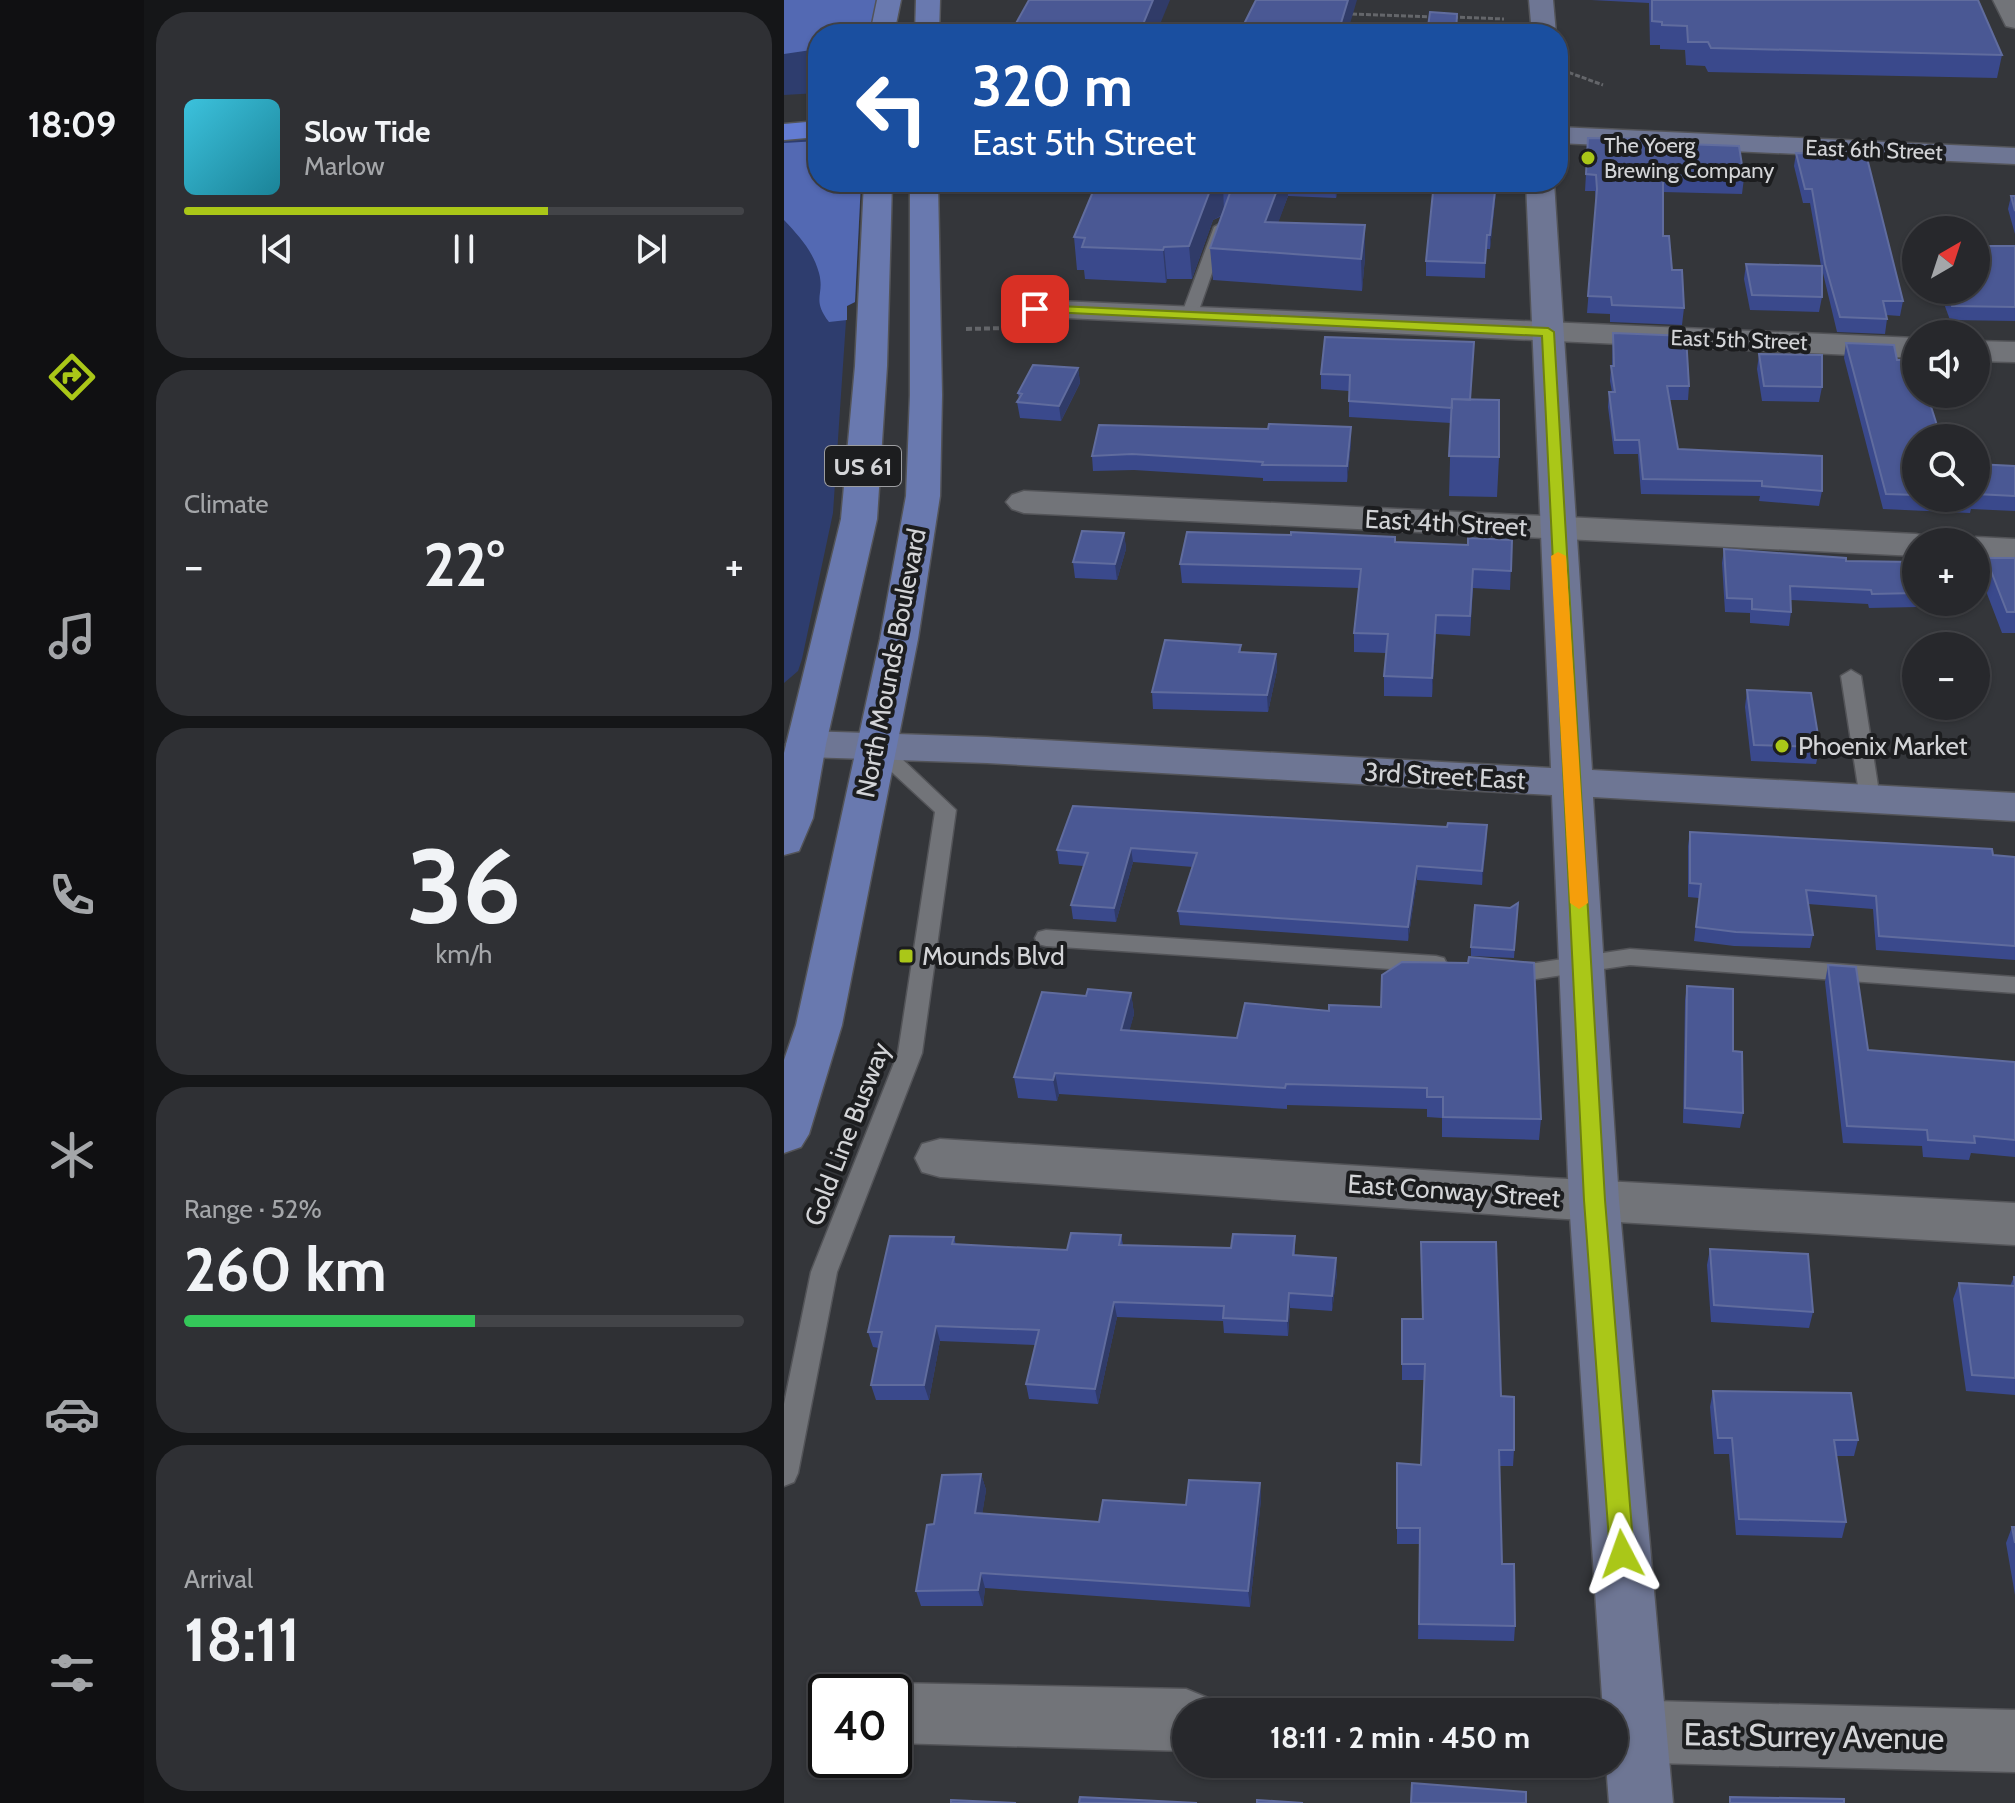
<!DOCTYPE html>
<html lang="en">
<head>
<meta charset="utf-8">
<style>
  body { margin:0; font-family:Cabin,sans-serif; background:#2f3034; color:#f1f3f6; height:100vh; display:flex; flex-direction:column; font-size:30px; white-space:nowrap }
  * { box-sizing:border-box; margin:0 }
  p { font-size:26px; color:#a4a6a9 }
  .icon { flex:none; width:44px; height:44px; fill:none; stroke:currentColor; stroke-width:2; stroke-linecap:round; stroke-linejoin:round }
  .map { position:relative; flex:1; overflow:hidden }
  .details { display:flex; flex-direction:column; gap:12px; padding:12px; background:#151618; width:640px }
  .details>* { flex:none }
  .banner { position:absolute; left:24px; top:24px; width:760px; height:168px; border-radius:32px; box-shadow:0 2px 6px #0004,0 0 0 2px #434448; background:#1a4fa0; color:#fff; overflow:hidden }
  .needle { width:52px; rotate:39deg }
  .buttons { position:absolute; left:1118px; top:216px; display:grid; gap:16px }
  .buttons a { display:grid; place-items:center; width:88px; height:88px; border-radius:50%; background:#27282c; box-shadow:0 2px 6px #0004,0 0 0 2px #434448; font-size:40px }
  .speed { position:absolute; left:24px; top:1674px; display:flex; gap:16px; font-size:40px; font-weight:700; text-align:center }
  .speed>* { display:grid; place-content:center; width:104px; height:104px; border-radius:50%; background:#27282c; box-shadow:0 2px 6px #0004,0 0 0 2px #434448; line-height:1 }
  .speed .limit { border:4px solid #111; border-radius:12px; background:#fff; color:#111 }
  .pin { position:absolute; display:grid; place-items:center; width:68px; height:68px; color:#fff; margin:-34px; border-radius:16px; box-shadow:0 4px 12px #0006 }
  .me { position:absolute; width:88px; margin:-44px; rotate:356deg; stroke-linejoin:round; filter:drop-shadow(0 0 6px #0008) }
  .turn { display:flex; align-items:center; gap:28px; height:168px; padding:0 32px; font-size:36px }
  .turn .icon { width:104px; height:104px; stroke-width:2.5 }
  .turn b { display:block; font-size:56px; line-height:68px }
  .big { font-size:60px; font-weight:700; line-height:1.1 }
  .details .widget { flex:1; display:flex; flex-direction:column; justify-content:center; gap:12px; min-width:0; padding:0 28px; border-radius:32px; background:#2f3034 }
  .details .dial { align-items:center; gap:0 }
  .dial b { font-size:104px; line-height:1 }
  .song { display:flex; align-items:center; gap:24px }
  .cover { width:96px; height:96px; border-radius:12px; background:linear-gradient(135deg,hsl(190 70% 55%),hsl(190 70% 35%)) }
  .played { height:8px; border-radius:4px; background:linear-gradient(90deg,#aac718 65%,#434448 65%) }
  .keys { display:flex; justify-content:space-around; direction:ltr }
  .heat { display:flex; justify-content:space-between; align-items:center; font-size:44px; direction:ltr }
  .charge { height:12px; border-radius:6px; background:linear-gradient(90deg,#34c759 52%,#434448 0) }
  .trip { position:absolute; left:388px; top:1698px; width:456px; height:80px; border-radius:40px; background:#27282c; box-shadow:0 2px 6px #0004,0 0 0 2px #434448; font-weight:700; line-height:80px; text-align:center }
  main { display:flex; flex:1; min-height:0 }
  .menu { display:flex; flex-direction:column; width:144px; justify-content:space-around; align-items:center; background:#101012; color:#a4a6a9 }
  .menu .icon { width:56px; height:56px }
  .menu .active { color:#aac718 }
  .menu b { font-size:36px; color:#f1f3f6 }
  .map>svg:first-child { display:block }
  .green { fill:#2e3d6e }
  .forest { fill:#5369b3 }
  .lines { fill:none; stroke-linecap:round; stroke-linejoin:round }
  .lane-casing { stroke:#535458; stroke-width:3 }
  .street-casing { stroke:#535458; stroke-width:3 }
  .secondary-casing { stroke:#535458; stroke-width:3 }
  .primary-casing { stroke:#535458; stroke-width:3 }
  .highway-casing { stroke:#535458; stroke-width:3 }
  .path-far1 { stroke:#64666a; stroke-width:3; stroke-dasharray:5 2; stroke-linecap:butt }
  .path { stroke:#64666a; stroke-width:4; stroke-dasharray:6 3; stroke-linecap:butt }
  .lane { fill:#727479; fill-rule:evenodd }
  .street { fill:#727479; fill-rule:evenodd }
  .secondary { fill:#6e7694; fill-rule:evenodd }
  .primary { fill:#6979af; fill-rule:evenodd }
  .highway { fill:#637cd3; fill-rule:evenodd }
  .wall { fill:#3a498c }
  .shaded-wall { fill:#303b68 }
  .building { fill:#4a5894; stroke:#606c9e; stroke-width:2 }
  .route { fill:#aac718; stroke:#6e8110; stroke-width:2 }
  .slow { fill:#f59e0b }
  .poi-dot { fill:#aac718; stroke:#1c1d1f; stroke-width:3 }
  .labels { text-anchor:middle; dominant-baseline:central; stroke-width:8; stroke-linejoin:round; paint-order:stroke }
  .far-poi-label { font-size:22px; fill:#d3d4d7; stroke:#1c1d1f; text-anchor:start }
  .far-street-label { font-size:22px; fill:#d3d4d7; stroke:#1c1d1f }
  .shield { fill:#1c1d1f; stroke:#9c9da0; stroke-width:2 }
  .shield-label { font-size:24px; font-weight:bold; fill:#d3d4d7 }
  .street-label { font-size:26px; fill:#d3d4d7; stroke:#1c1d1f }
  .poi-label { font-size:26px; fill:#d3d4d7; stroke:#1c1d1f; text-anchor:start }
  .near-street-label { font-size:32px; fill:#d3d4d7; stroke:#1c1d1f }
</style>
</head>
<body>
<main>
<nav class="menu">
<b>18:09</b>
<svg class="icon active" aria-label="directions" viewBox="0 0 24 24"><path d="M12 3l9 9-9 9-9-9zM9 14v-3h6M13 9l2 2-2 2"/></svg>
<svg class="icon" aria-label="music" viewBox="0 0 24 24"><path d="M9 18V5l10-2v13"/><circle cx="6" cy="18" r="3"/><circle cx="16" cy="16" r="3"/></svg>
<svg class="icon" aria-label="phone" viewBox="0 0 24 24"><path d="M5 4h4l2 5-3 2q2 4 5 5l2-3 5 2v4C11 20 4 13 5 4z"/></svg>
<svg class="icon" aria-label="climate" viewBox="0 0 24 24"><path d="M12 3v18M4 7l16 10M4 17L20 7"/></svg>
<svg class="icon" aria-label="car" viewBox="0 0 24 24"><path d="M5 17H2v-5l4-1 3-4h7l3 4 3 1v5h-3M9 17h6M6 11h13"/><circle cx="7" cy="17" r="2"/><circle cx="17" cy="17" r="2"/></svg>
<svg class="icon" aria-label="filters" viewBox="0 0 24 24"><path d="M4 7h16M4 17h16"/><circle cx="9" cy="7" r="2"/><circle cx="15" cy="17" r="2"/></svg>
</nav>
<section class="details">
<div class="widget">
<div class="song"><i class="cover"></i><div><b>Slow Tide</b><p>Marlow</p></div></div>
<div class="played"></div>
<div class="keys"><svg class="icon" aria-label="previous" viewBox="0 0 24 24"><path d="M18 5L8 12l10 7zM5 5v14"/></svg><svg class="icon" aria-label="pause" viewBox="0 0 24 24"><path d="M8 5v14M16 5v14"/></svg><svg class="icon" aria-label="next" viewBox="0 0 24 24"><path d="M6 5l10 7-10 7zM19 5v14"/></svg></div>
</div>
<div class="widget"><p>Climate</p>
<div class="heat"><a>−</a><b class="big">22°</b><a>+</a></div>
</div>
<div class="widget dial"><b>36</b><p>km/h</p></div>
<div class="widget"><p>Range · 52%</p><b class="big">260 km</b><div class="charge"></div></div>
<div class="widget"><p>Arrival</p><b class="big">18:11</b></div>
</section>
<div class="map">
<svg width="1231" height="1803" viewBox="0 0 1231 1803">
  <rect width="100%" height="100%" fill="#34363a"/>
  <path class="green" d="M0 0 34 34V93L0 95Z
    M34 137V182H77L71 302 63 306 49 513 18 659 14 671 0 683V139Z"/>
  <path class="forest" d="M0 0H93L89 34H34V49L0 54Z
    M34 141V182H77L71 302 63 306V320L45 322C27 298 41 296 35 273 29 251 15 236 0 220V143Z"/>
  <g class="lines">
    <g class="lane-casing">
      <path id="lane" d="M437 223 444 227 413 316 405 321 400 319 397 316 430 227Z
        M1067 670 1077 676 1096 799 1086 806 1076 799 1057 676Z
        M92 740 99 741 172 810 138 1053 53 1272 14 1473 10 1482 0 1486V1404L27 1272 114 1053 151 812 85 751 82 746 85 741Z
        M262 930 652 956 660 958 663 964 660 970 652 972 262 946 254 944 251 938 254 932Z
        M846 949 1231 977V993L846 965 752 979 714 975 711 969 714 963H752Z"/>
    </g>
    <g class="street-casing">
      <path id="street" d="M1209 0H1231V28L1222 26Z
        M251 300 1132 338V358L240 316 236 309 240 302Z
        M1192 341 1231 342V362L1192 361Z
        M240 491 1132 534 1145 537 1148 542H1132V556L240 513 228 509 222 502 228 495Z
        M1192 537 1231 539V561L1192 559V542H1178Z
        M156 1139 765 1178 1231 1203V1245L765 1218 156 1177 138 1172 131 1158 138 1144Z
        M110 1683 402 1689 424 1698 430 1712H402V1751L110 1743V1692H88Z
        M830 1700 1231 1710V1772L830 1762V1712H807Z"/>
    </g>
    <g class="secondary-casing">
      <path id="secondary" d="M745 0H769L772 34H748Z
        M774 127 1231 148V164L774 143Z
        M742 182H770L808 770 1231 793V821L809 797 835 1200 889 1803H825L822 1764H830V1712H819L785 1200 768 795 203 763 22 757 8 753 2 744 8 735 22 731 203 737 767 768Z"/>
    </g>
    <g class="primary-casing">
      <path id="primary" d="M93 0H117L110 34H86Z
        M132 0H156L155 34H131Z
        M80 182H108L103 366 93 519 42 744 29 818 15 851 0 855V753L57 519 71 366Z
        M126 182H154L158 395 156 496 134 639 58 1025 25 1134 17 1147 0 1153V1060L12 1025 96 639 122 496 126 395Z"/>
    </g>
    <g class="highway-casing">
      <path id="highway" d="M34 121V137L0 140V124Z"/>
    </g>
    <path class="path-far1" d="M568 14 651 17
      M669 17 720 19
      M778 70 819 85"/>
    <path class="path" d="M182 329 225 328"/>
    <use href="#lane" class="lane"/>
    <use href="#street" class="street"/>
    <use href="#secondary" class="secondary"/>
    <use href="#primary" class="primary"/>
    <use href="#highway" class="highway"/>
  </g>
  <path class="wall" d="M807 0H1194L1218 55 1213 78 924 72 921 66 902 65 901 50 876 49V45H866L865 3Z
    M804 138 872 143 960 178 958 194 879 192V236L888 270 900 308 898 325 826 322V314L803 313 812 204 811 191H801Z
    M1012 153 1119 301 1116 316 1102 315 1103 319 1101 334 1053 332 1038 269V297L1035 312 966 310 960 279 962 264 1037 266 1026 203H1019L1010 166Z
    M296 182H556L552 198 504 196 494 222 581 257 578 291 429 280 426 248 438 216 429 220 408 279H383L382 283 301 279 300 270H293L290 237 308 193 297 192Z
    M650 182H713L706 249H702L701 278 642 276V261Z
    M1227 196H1231V234L1224 209Z
    M1197 246H1231V321L1166 320 1155 290H1192L1194 259Z
    M829 333 905 386 904 400H886L894 449 1038 491 1035 506 975 501 976 496 857 494 854 454H830L824 407 825 392H828L826 381 827 366H828Z
    M541 337 687 400 715 457 713 497 665 496 667 423 565 417V391L537 389V374Z
    M1062 343 1113 360 1132 394H1169L1166 408 1147 407 1132 438V498H1192V464L1231 466V511L1187 509 1186 513 1099 509 1060 358Z
    M975 354 1038 387 1035 402 978 401 973 369Z
    M294 368 296 383 277 421 236 418 233 402 235 399 234 393Z
    M567 443 563 482 479 481V478L350 470 309 471 308 456Z
    M340 533 342 549 333 580 291 578 289 562Z
    M611 537 612 542 684 545 728 540 726 590 689 588 686 636 652 634 648 697 600 696V676L602 653 570 652V633L575 588 398 583 396 564Z
    M940 549 1062 561 1132 562V602H1185L1184 606 1085 608 1084 604 1007 600V612L1005 626 966 623V613L941 612 938 563Z
    M1202 558H1231V633H1218L1197 578Z
    M457 645V652L492 654 493 670 484 712 369 709 368 692Z
    M963 690 1036 747 1032 764 967 761 961 707Z
    M703 825 698 885 633 880 624 941 396 925 394 911 409 867 349 862 332 922 289 919 287 905 299 866 275 864 273 850Z
    M906 832 1231 857V960L1092 950 1089 909 1024 904 1029 935 1026 948 950 946 910 941 915 898 904 897V846Z
    M734 903 730 958 687 956V947L726 908Z
    M1044 965 1084 1050 1231 1062V1157L1187 1153 1185 1160 1139 1157 1138 1146 1059 1143 1041 982Z
    M903 986 949 1051 959 1113 956 1128 899 1123 901 1000Z
    M347 993 350 1014 345 1031 453 1038 757 1119 755 1140 658 1137V1118L643 1117V1109L503 1105V1109L275 1094 273 1101 234 1098 230 1077 302 996Z
    M337 1235 339 1245 447 1248 511 1236V1255L553 1273 548 1311 506 1308 504 1336 440 1333 439 1321 333 1317 314 1404 245 1399 242 1384 251 1345 156 1341 145 1400H92L87 1385 95 1348 89 1347 84 1332 170 1237 172 1245 283 1250Z
    M926 1249 1029 1312 1025 1328 927 1322 923 1265Z
    M1230 1277H1231V1395L1182 1391 1169 1299 1175 1283 1226 1286Z
    M618 1319 717 1396 730 1450 729 1466H715L718 1564 731 1626 730 1641 634 1639 636 1544H613V1463L637 1465 640 1380H618Z
    M929 1391 1074 1440 1070 1456H1052L1062 1522 1058 1538 952 1535 945 1454H930L926 1407Z
    M197 1474 202 1490 198 1514 315 1522 402 1505 476 1483 477 1499 466 1607 201 1588 199 1606H137L132 1591 150 1524Z
    M1228 1527H1231V1595L1222 1543Z"/>
  <path class="shaded-wall" d="M369 0H386L372 34H355Z
    M564 0H573L563 34H554Z
    M496 182H503L504 196 483 254 481 222Z
    M551 182H556L552 198Z
    M712 182H713L706 249V235Z
    M439 183 440 214 429 220 408 279 405 246 427 188Z
    M581 225V257L578 291 577 259Z
    M380 247 383 279 382 283 379 250Z
    M294 368 296 383 277 421 275 406Z
    M567 427V443L563 482V466Z
    M340 533 342 549 333 580 331 564Z
    M652 615V634L648 697V678Z
    M492 654 493 670 484 712 483 695Z
    M703 825V839L698 885V871Z
    M347 848 349 862 332 922 330 908Z
    M633 866V880L624 941V927Z
    M347 993 350 1014 340 1051 337 1030Z
    M271 1073 275 1094 273 1101 269 1080Z
    M552 1258 553 1273 548 1311V1296Z
    M505 1293 506 1308 504 1336 503 1321Z
    M330 1302 333 1317 314 1404 311 1389Z
    M152 1326 156 1341 145 1400 140 1385Z
    M197 1474 202 1490 196 1529 191 1513Z
    M476 1483 477 1499 466 1607 464 1591Z
    M197 1573 201 1588 199 1606 194 1590Z"/>
  <path class="building" d="M245 0H369L355 34H226Z
    M472 0H564L554 33 577 34H452L453 32H456Z
    M868 0H1194L1218 55 927 48 924 42H904L903 26 878 25V22L868 21Z
    M646 12 673 14 672 34H643Z
    M804 138 871 139 872 143 955 146 960 178 879 176V236H885L888 270H898L900 308 828 305 827 297 804 296 813 189 812 175 802 174Z
    M1012 153 1082 154 1119 301H1099L1103 319 1056 317 1041 264 1028 189H1021Z
    M313 182H496L481 222 581 225 577 259 426 248 447 190 439 183 427 188 405 246 380 247 379 250 298 247 301 238 290 237Z
    M650 182H712L706 235H703L701 263 642 261Z
    M1227 196H1231V211Z
    M1197 246H1231V307L1168 306 1163 290H1192V259H1202Z
    M962 264 1038 266V297L968 295Z
    M829 333 902 336 905 386H883L894 449 1038 456V491L978 486V481L859 479 855 440H831L825 392H831L827 366H830Z
    M541 337 690 342 686 400 668 399V408L565 401 566 375 537 374Z
    M1062 343 1110 345 1113 360H1132V394H1143L1157 438H1132V495L1102 494Z
    M975 354 1038 355V387L980 386Z
    M249 365 294 368 275 406 233 402 238 394 234 393Z
    M668 399 715 400V457L665 456Z
    M485 424 567 427 563 466 478 465 479 462 348 454 308 456 315 425 484 429Z
    M1192 464 1231 466V496L1192 494Z
    M298 531 340 533 331 564 289 562Z
    M403 532 507 535V532L611 537V542L684 545V538L728 540 727 571 689 569 686 616 652 615 648 678 600 676 604 634 570 633 577 569 396 564Z
    M940 549 1062 558V561L1132 562V593L1088 594 1087 590 1006 586 1007 612 968 609V599L943 598Z
    M1202 558H1231V612H1223Z
    M381 640 457 645 455 652 492 654 483 695 368 692Z
    M963 690 1027 693 1036 747 970 745Z
    M289 806 663 827 664 823 703 825 698 871 633 866 624 927 394 911 413 853 347 848 330 908 287 905 304 853 273 850Z
    M906 832 1208 849 1209 855 1231 857V946L1095 936 1092 896 1022 890 1029 935 952 932 912 927 917 884 906 883Z
    M734 903 730 950 687 947 691 905 726 908Z
    M685 957 750 963 757 1119 659 1117V1097H643V1088L502 1084 501 1088 271 1073 269 1080 230 1077 258 992 302 996 304 989 347 993 337 1030 453 1038 461 1003 545 1011V1005L597 1007 598 975 618 962 684 963Z
    M1044 965 1072 967 1084 1050 1231 1062V1140L1190 1136 1191 1143 1144 1140 1143 1130 1063 1126Z
    M903 986 949 989V1051L958 1052 959 1113 901 1108Z
    M287 1233 337 1235 335 1245 447 1248 449 1234 511 1236 509 1255 552 1258 548 1296 505 1293 503 1321 439 1318 440 1306 330 1302 311 1389 242 1384 255 1330 152 1326 140 1385H87L98 1332H84L106 1236 170 1237 168 1244 283 1250Z
    M637 1242H712L717 1396 730 1397V1450H715L718 1564H730L731 1626 635 1624 636 1528H613V1463L637 1465 641 1364H618V1319H639Z
    M926 1249 1024 1254 1029 1312 930 1305Z
    M1230 1277H1231V1378L1188 1375 1175 1283 1231 1286Z
    M929 1391 1067 1393 1074 1440H1050L1062 1522 955 1519 948 1438H934Z
    M197 1474 191 1513 315 1522 319 1500 402 1505 405 1480 476 1483 464 1591 197 1573 194 1590 132 1591 143 1525 150 1524 158 1475Z
    M1228 1527H1231V1543Z
    M628 1783 742 1792V1803H627Z
    M296 1797 413 1803H295Z
    M946 1797 1060 1799V1803H946Z
    M167 1800 232 1803H167Z
    M473 1800 519 1803H473Z"/>
  <path class="route" d="M251 305 764 328 770 332 821 1200 850 1554 847 1561 838 1565 830 1561 826 1554 800 1200 758 336 246 311V306Z"/>
  <path class="slow" d="M774 552 782 556 804 903 795 909 786 903 767 556Z"/>
  <g class="poi-dot">
    <circle cx="804" cy="158" r="8"/>
    <circle cx="998" cy="746" r="8"/>
    <rect x="114" y="948" width="16" height="16" rx="4"/>
  </g>
  <g class="labels">
    <g class="far-poi-label">
      <text x="820" y="145">The Yoerg<tspan x="820" dy="25">Brewing Company</tspan></text>
    </g>
    <g class="far-street-label">
      <text transform="translate(1090 150) rotate(2)">East 6th Street</text>
      <text transform="translate(955 340) rotate(2)">East 5th Street</text>
    </g>
    <rect class="shield" x="41" y="446" width="76" height="40" rx="6"/>
    <g class="shield-label">
      <text x="79" y="466">US 61</text>
    </g>
    <g class="street-label">
      <text transform="translate(662 523) rotate(3)">East 4th Street</text>
      <text transform="translate(107 663) rotate(-79)">North Mounds Boulevard</text>
      <text transform="translate(661 776) rotate(3)">3rd Street East</text>
      <text transform="translate(63 1134) rotate(-69)">Gold Line Busway</text>
      <text transform="translate(670 1191) rotate(4)">East Conway Street</text>
    </g>
    <g class="poi-label">
      <text x="1014" y="746">Phoenix Market</text>
      <text x="138" y="956">Mounds Blvd</text>
    </g>
    <g class="near-street-label">
      <text transform="translate(1030 1736) rotate(1)">East Surrey Avenue</text>
    </g>
  </g>
</svg>
<div class="buttons">
<a><svg class="needle" viewBox="-14 -14 28 28"><path d="M0-13l5 13h-10z" fill="#e53935"/><path d="M0 13l5-13h-10z" fill="#a4a6a9"/></svg></a>
<a><svg class="icon" aria-label="sound" viewBox="0 0 24 24"><path d="M4 9h4l5-4v14l-5-4H4zM17 9q2 3 0 6"/></svg></a>
<a><svg class="icon" aria-label="search" viewBox="0 0 24 24"><circle cx="10" cy="10" r="6"/><path d="M15 15l6 6"/></svg></a>
<a>+</a>
<a>−</a>
</div>
<div class="speed"><div class="limit">40</div></div>
<div class="pin" style="left:251px;top:309px;background:#d93025"><svg class="icon" aria-label="arrive" viewBox="0 0 24 24"><path d="M6 21V4h12l-3 4 3 4H6"/></svg></div>
<svg class="me" style="left:838px;top:1554px" viewBox="-20 -20 40 40"><path d="M0-17L14 15 0 8-14 15z" fill="#aac718" stroke="#fff" stroke-width="4"/></svg>
<div class="trip">18:11 · 2 min · 450 m</div>
<div class="banner">
<div class="turn"><svg class="icon" aria-label="left" viewBox="0 0 24 24"><path d="M17 20v-9H6M10 6l-5 5 5 5"/></svg><div><b>320 m</b>East 5th Street</div></div>
</div>
</div>
</main>
</body>
</html>
